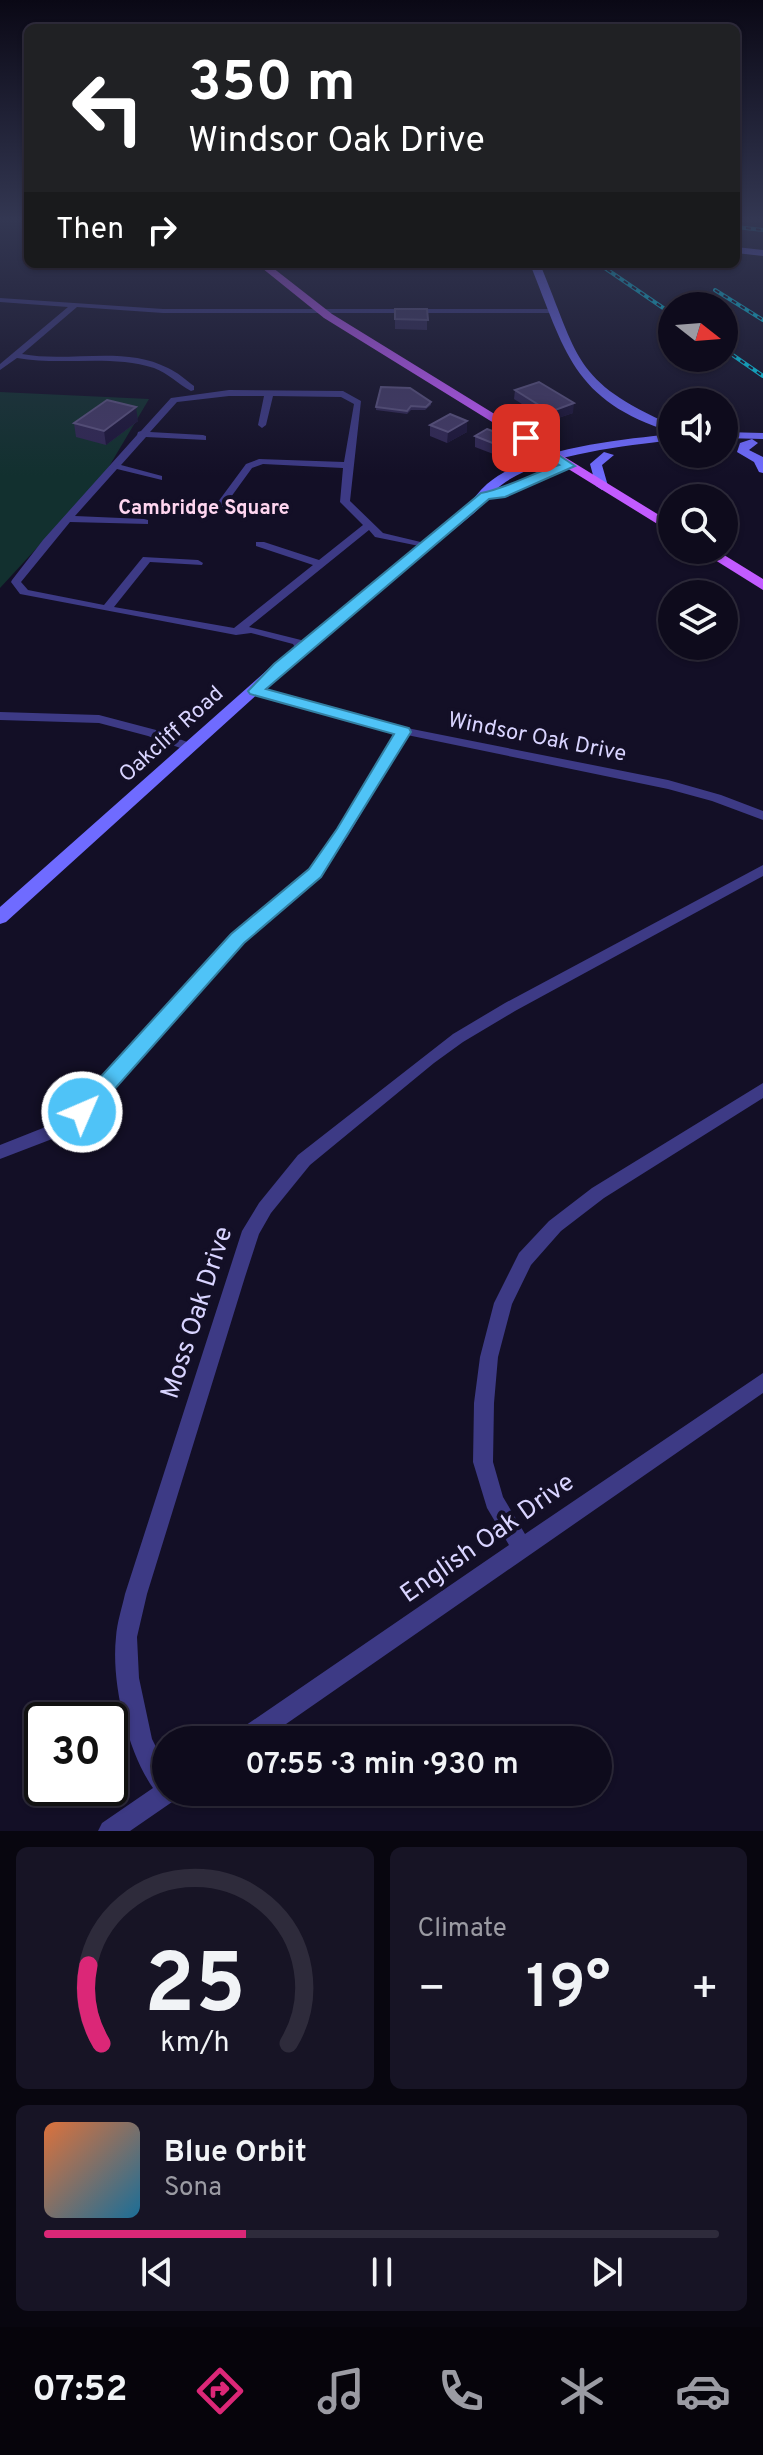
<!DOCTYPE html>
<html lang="en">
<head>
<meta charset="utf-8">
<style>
  body { margin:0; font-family:Overpass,sans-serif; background:#171425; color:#f1f3f6; height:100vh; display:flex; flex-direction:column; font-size:30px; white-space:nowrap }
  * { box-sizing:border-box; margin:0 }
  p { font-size:26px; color:#9b9ba3 }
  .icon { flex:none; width:44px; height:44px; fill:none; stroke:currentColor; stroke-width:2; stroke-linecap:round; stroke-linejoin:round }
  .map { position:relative; height:1831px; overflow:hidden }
  .details { display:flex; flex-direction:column; gap:16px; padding:16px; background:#08060f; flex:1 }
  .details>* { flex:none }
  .hud { position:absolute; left:24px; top:24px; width:716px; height:244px; border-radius:12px; box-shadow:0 2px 6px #0004,0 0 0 2px #2e2b3b; background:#202124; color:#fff; overflow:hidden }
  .needle { width:52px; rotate:107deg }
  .controls { position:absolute; left:658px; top:292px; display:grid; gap:16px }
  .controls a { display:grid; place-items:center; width:80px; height:80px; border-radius:50%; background:#0e0b1c; box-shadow:0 2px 6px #0004,0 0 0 2px #2e2b3b; font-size:40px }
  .speed { position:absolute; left:24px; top:1702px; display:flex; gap:16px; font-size:40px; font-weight:700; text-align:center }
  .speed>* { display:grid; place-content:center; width:104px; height:104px; border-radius:50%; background:#0e0b1c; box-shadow:0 2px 6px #0004,0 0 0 2px #2e2b3b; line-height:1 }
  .speed .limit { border:4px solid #111; border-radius:12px; background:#fff; color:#111 }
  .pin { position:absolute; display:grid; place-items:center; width:68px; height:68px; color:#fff; margin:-34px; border-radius:16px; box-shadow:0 4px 12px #0006 }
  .me { position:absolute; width:88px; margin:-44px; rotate:45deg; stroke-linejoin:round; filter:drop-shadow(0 0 6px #0008) }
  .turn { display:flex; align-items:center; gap:28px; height:168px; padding:0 32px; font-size:36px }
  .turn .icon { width:104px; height:104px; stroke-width:2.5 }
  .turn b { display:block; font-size:56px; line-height:68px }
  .then { display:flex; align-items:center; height:76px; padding:0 32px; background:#0003; gap:16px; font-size:30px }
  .big { font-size:60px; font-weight:600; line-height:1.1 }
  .details .card { flex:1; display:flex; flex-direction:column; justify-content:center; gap:12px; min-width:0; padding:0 28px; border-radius:12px; background:#171425 }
  .details .dial { align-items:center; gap:0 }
  .dial svg { height:208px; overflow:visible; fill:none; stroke:#2e2b3b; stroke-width:7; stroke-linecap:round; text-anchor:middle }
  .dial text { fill:#f1f3f6; stroke:none }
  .song { display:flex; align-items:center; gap:24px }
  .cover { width:96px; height:96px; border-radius:12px; background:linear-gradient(135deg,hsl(20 70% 55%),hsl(200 70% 35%)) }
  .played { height:8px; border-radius:4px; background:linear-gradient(90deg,#db2777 30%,#2e2b3b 30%) }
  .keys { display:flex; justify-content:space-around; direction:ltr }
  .heat { display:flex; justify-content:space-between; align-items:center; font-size:44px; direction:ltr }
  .details .tiles { flex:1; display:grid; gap:16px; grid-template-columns:1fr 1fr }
  .card:last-child { grid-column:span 2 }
  .trip { position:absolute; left:152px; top:1726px; width:460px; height:80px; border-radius:40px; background:#0e0b1c; box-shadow:0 2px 6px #0004,0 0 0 2px #2e2b3b; font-weight:600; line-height:80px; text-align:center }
  .tabs { display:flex; height:128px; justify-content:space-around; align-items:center; background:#06040b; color:#9b9ba3 }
  .tabs .icon { width:56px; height:56px }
  .tabs .on { color:#db2777 }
  .tabs b { font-size:36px; color:#f1f3f6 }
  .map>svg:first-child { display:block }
  .green { fill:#12302f }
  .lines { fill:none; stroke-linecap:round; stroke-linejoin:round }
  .street { fill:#3d3a85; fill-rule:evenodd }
  .secondary { fill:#6f6bff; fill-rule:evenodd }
  .primary { fill:#c25bff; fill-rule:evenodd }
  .rail-casing { stroke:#00e5ff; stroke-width:4 }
  .rail { stroke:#130f26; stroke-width:2; stroke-dasharray:5; stroke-linecap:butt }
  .wall { fill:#312854 }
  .shaded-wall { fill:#1d163a }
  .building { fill:#433a66; stroke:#5a527e; stroke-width:2 }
  .route { fill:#4fc3f7; stroke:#337fa1; stroke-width:2 }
  .labels { text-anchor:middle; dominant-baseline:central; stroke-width:8; stroke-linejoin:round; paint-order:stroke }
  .far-neighbourhood-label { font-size:20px; font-weight:bold; fill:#ffd6f0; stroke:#130f26 }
  .street-label { font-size:22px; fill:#d9d4ff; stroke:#130f26 }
  .near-street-label { font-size:26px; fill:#d9d4ff; stroke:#130f26 }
</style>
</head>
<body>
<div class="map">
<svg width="763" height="1831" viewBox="0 0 763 1831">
  <rect width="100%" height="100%" fill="#130f26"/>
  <path class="green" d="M0 392 149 399 104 475 0 588Z"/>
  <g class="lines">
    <path class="street" d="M0 298 163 309H553L557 311 553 313H163L77 307 22 354C69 363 124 345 168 368 177 372 186 380 194 386V390L191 391C178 384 168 373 154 368 111 354 62 366 17 358L0 370V364L68 307 0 302Z
      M229 390 343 391 361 401 350 501 383 533 429 544V548L375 537 369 530 249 627 301 640 307 649 301 652 297 651 293 644 251 633 236 635 20 594 11 582 12 580 43 540 137 435 138 432 141 431 171 398ZM229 396H264L258 425 262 428 266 425 273 396 341 397 354 404 344 462 259 459 246 464 215 506 217 508H223L252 468 263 464 343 468 340 502 363 525 319 560 264 542H256V546L313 565 234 628 114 607 150 562 202 565 203 563 198 560 143 557 104 605 28 590 21 582 70 522 148 524V520L144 519 75 516 117 469 162 480V476L121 465 146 437 206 440V436L203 435 150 432 177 402Z
      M256 687 336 711 412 729 668 780 721 795 763 811V820L712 801 668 789 407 735 348 836 320 876 242 942 88 1117 60 1136 0 1159V1145L48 1126 76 1107 232 934 310 870 338 830 396 733 329 716 252 694V688Z
      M0 712 99 715 156 730 195 745 197 748 191 752 148 736 99 723 0 720Z
      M763 865V876L515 1011 463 1042 434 1063 310 1165 271 1213 259 1234 245 1277 147 1594 137 1637 139 1678 152 1739 166 1767V1792H179L175 1800 130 1831H98L102 1823 153 1788C127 1751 111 1682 116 1637 117 1622 122 1608 125 1594L242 1231 259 1203 298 1155 453 1034 505 1003Z
      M763 1083V1098L604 1198 561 1231 531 1265 512 1304 498 1357 494 1403 493 1462 503 1497 525 1534 763 1373V1393L263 1740H233L236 1732 509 1545 487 1508 473 1462 474 1403 480 1357 494 1303 519 1253 549 1221 592 1188Z"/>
    <path class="secondary" d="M736 247 763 250V256L736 253Z
      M530 264H540C579 357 572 381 672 425V432C572 401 565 350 530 264Z
      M724 432 763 433V439L724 438Z
      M672 434V440C620 447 536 454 495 490 488 496 482 506 474 513L284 670 6 922 0 924V907L274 664 466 507C473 500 479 491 487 484 529 448 618 440 672 434Z
      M752 439 758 443 749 450 763 457V473L759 472 754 462 737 452 740 443Z
      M604 452 614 455 602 465 608 486 602 490 596 486 590 464Z"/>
    <path class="primary" d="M257 264H268L332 314 672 523V533L324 318Z
      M699 550H716L763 579V590Z"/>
    <g class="rail-casing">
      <path id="rail" d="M736 227 763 230
        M599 264 672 314
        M715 290 763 320
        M724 349 763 376"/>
    </g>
    <use href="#rail" class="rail"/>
  </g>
  <path class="wall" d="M395 309H427V330L395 329Z
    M515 390 573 413 549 421 514 399Z
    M431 402V405L425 410H411L407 414 376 410V407Z
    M138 421 106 445 76 437 74 423Z
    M467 421V432L447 443 430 436V425Z
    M475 436 521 453 509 460 475 447Z"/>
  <path class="shaded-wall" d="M574 403 573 413 549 421 550 412Z
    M136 407 138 421 106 445 104 431Z
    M467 421V432L447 443 448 432Z
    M522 442 521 453 509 460 510 450Z"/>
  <path class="building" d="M395 309H427L428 320 395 319Z
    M539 382 574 403 550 412 515 390Z
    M381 387 410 388 431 402 426 407 411 406 407 411 376 407Z
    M107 400 136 407 104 431 74 423Z
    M450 414 467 421 448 432 430 425Z
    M487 429 522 442 510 450 475 436Z"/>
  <linearGradient id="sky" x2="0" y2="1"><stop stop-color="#0a0815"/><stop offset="0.46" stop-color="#333752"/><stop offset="1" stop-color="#333752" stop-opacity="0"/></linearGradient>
  <rect width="763" height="476" fill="url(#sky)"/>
  <path class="route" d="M521 436H530L575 466 505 497 489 499 266 689 409 728 411 732 321 877 244 943 89 1118 82 1121 74 1118 71 1112 74 1106 231 934 309 869 337 829 394 734 250 694 248 691 274 664 481 493C508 488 532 473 559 465L521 440Z"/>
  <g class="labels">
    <g class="far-neighbourhood-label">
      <text x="204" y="509">Cambridge Square</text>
    </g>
    <g class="street-label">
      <text transform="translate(172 735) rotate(-42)">Oakcliff Road</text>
      <text transform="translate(537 738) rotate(11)">Windsor Oak Drive</text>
    </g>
    <g class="near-street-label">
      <text transform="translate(198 1313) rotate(-72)">Moss Oak Drive</text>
      <text transform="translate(488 1539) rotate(-35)">English Oak Drive</text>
    </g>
  </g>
</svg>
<div class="controls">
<a><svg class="needle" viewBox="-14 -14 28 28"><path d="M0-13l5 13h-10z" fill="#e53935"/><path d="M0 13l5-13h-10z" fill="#9b9ba3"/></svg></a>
<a><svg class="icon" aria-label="sound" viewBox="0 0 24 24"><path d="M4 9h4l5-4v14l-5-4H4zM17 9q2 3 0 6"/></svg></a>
<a><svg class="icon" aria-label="search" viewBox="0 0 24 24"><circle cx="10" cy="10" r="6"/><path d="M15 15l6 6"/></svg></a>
<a><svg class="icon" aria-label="layers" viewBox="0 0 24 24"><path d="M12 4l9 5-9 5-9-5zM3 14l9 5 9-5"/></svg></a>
</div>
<div class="speed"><div class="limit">30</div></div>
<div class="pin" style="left:526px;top:438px;background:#d93025"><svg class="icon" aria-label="arrive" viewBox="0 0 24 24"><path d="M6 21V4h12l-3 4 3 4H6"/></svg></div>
<svg class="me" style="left:82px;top:1112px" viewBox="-20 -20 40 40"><circle r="17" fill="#4fc3f7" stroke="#fff" stroke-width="3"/><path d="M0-11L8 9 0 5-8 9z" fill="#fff"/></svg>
<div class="trip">07:55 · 3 min · 930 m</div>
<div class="hud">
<div class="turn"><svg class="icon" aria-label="left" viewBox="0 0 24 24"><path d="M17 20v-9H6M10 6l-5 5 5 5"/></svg><div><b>350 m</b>Windsor Oak Drive</div></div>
<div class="then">Then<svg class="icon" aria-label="right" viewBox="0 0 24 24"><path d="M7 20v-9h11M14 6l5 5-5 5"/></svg></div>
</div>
</div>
<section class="details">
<div class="tiles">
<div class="card dial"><svg viewBox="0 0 100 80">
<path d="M14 69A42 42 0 1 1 86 69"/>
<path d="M14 69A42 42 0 0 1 9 39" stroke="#db2777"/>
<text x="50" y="56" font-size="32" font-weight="700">25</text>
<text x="50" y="72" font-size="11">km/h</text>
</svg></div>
<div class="card"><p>Climate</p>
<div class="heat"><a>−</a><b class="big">19°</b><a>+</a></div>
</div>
<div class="card">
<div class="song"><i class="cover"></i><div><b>Blue Orbit</b><p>Sona</p></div></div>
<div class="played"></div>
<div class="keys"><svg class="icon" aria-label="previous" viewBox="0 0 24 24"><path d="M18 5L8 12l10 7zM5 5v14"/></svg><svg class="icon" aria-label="pause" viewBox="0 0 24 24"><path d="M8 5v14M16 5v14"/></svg><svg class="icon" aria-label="next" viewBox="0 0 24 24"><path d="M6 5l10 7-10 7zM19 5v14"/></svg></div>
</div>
</div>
</section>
<nav class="tabs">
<b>07:52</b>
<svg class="icon on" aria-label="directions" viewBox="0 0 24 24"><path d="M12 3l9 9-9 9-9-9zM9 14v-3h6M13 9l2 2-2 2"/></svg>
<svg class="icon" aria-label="music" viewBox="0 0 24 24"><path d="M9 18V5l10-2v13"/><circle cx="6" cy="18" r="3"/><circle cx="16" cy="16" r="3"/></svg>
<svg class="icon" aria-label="phone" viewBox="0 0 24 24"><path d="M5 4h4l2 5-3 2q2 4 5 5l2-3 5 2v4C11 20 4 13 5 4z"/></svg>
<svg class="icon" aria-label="climate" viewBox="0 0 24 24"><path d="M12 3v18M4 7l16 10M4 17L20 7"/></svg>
<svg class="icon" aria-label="car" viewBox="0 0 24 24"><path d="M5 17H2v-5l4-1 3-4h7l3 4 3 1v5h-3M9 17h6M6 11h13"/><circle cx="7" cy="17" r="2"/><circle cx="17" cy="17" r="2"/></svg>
</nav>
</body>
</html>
